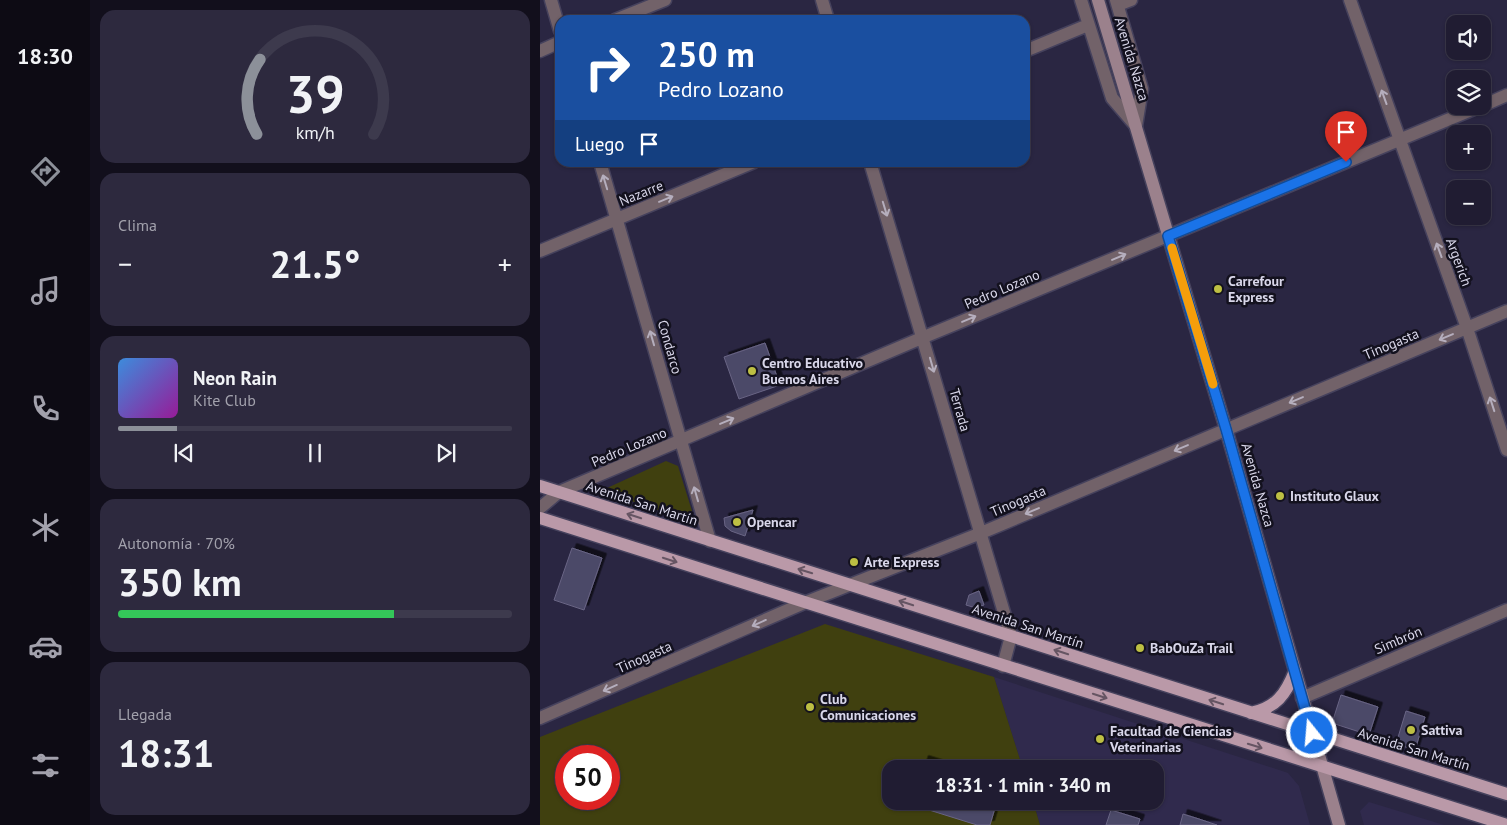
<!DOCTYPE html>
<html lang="es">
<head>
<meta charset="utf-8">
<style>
  body { margin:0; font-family:"PT Sans",sans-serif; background:#2d293e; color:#f1f3f6; height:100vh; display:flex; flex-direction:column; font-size:19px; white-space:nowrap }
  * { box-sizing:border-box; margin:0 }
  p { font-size:16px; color:#a2a1ac }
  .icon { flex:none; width:28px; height:28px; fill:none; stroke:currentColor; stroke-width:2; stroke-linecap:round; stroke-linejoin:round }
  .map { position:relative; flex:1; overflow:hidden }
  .side { display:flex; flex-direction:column; gap:10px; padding:10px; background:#120f1c; width:450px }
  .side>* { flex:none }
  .banner { position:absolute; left:15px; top:15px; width:475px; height:152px; border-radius:15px; box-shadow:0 1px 4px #0004,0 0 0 1px #3d3a4d; background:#1a4fa0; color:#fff; overflow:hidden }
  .fabs { position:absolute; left:906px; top:15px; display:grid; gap:10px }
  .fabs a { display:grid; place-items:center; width:45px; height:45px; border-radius:10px; background:#201c32; box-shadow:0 1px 4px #0004,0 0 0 1px #3d3a4d; font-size:25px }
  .speed { position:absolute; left:15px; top:745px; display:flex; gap:10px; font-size:25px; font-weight:700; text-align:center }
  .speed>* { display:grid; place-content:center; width:65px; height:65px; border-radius:50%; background:#201c32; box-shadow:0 1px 4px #0004,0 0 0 1px #3d3a4d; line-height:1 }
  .speed .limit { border:8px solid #d22; background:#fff; color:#111 }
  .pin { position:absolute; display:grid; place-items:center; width:42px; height:42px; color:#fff; margin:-51px -21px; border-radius:50% 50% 50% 0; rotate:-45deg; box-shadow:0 0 5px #0007 }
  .pin .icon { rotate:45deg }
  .me { position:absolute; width:55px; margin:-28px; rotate:343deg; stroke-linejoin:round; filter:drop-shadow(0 0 4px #0008) }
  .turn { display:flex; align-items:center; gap:18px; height:105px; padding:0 20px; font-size:22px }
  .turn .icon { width:65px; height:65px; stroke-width:2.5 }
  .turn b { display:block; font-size:35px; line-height:42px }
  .then { display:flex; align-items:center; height:48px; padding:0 20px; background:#0003; gap:10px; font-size:19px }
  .big { font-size:38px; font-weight:700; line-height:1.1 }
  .side .card { flex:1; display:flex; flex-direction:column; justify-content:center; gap:8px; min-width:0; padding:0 18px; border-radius:15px; background:#2d293e }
  .side .dial { align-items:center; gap:0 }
  .dial svg { height:130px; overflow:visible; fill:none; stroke:#3d3a4d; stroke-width:7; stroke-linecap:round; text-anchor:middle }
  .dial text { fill:#f1f3f6; stroke:none }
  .song { display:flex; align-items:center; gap:15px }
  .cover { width:60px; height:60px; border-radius:8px; background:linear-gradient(135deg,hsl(210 70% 55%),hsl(300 70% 35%)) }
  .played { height:5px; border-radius:2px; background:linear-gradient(90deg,#8c9099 15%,#3d3a4d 15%) }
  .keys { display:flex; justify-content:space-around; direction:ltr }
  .heat { display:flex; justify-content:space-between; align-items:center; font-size:28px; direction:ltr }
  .charge { height:8px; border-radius:4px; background:linear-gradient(90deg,#34c759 70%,#3d3a4d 0) }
  .trip { position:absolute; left:342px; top:760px; width:282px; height:50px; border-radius:15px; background:#201c32; box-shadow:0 1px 4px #0004,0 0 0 1px #3d3a4d; font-weight:700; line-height:50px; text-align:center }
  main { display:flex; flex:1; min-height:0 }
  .tabs { display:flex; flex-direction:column; width:90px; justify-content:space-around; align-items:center; background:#0d0b14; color:#a2a1ac }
  .tabs .icon { width:35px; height:35px }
  .tabs .selected { color:#8c9099 }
  .tabs b { font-size:22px; color:#f1f3f6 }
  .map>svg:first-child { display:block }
  .built { fill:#302a4d }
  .green { fill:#40400f; fill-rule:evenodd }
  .building { fill:#4c4867; stroke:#696585; filter:url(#shadow) }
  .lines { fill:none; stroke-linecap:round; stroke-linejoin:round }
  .street-casing { stroke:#46425d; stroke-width:15 }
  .secondary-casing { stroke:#46425d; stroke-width:15 }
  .primary-casing { stroke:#46425d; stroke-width:15 }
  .street { stroke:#726269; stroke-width:12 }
  .secondary { stroke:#9b818c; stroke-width:12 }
  .primary { stroke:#ba99a8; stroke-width:12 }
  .oneway { stroke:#b5aebd }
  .oneway2 { stroke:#665563 }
  .route-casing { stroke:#114b97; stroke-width:12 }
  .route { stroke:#1a73e8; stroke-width:9 }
  .slow { stroke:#f59e0b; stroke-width:9 }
  .poi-dot { fill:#bdbf43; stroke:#13111e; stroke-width:2 }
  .labels { text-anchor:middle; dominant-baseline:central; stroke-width:5; stroke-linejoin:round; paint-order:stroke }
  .street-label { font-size:14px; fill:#d9d7ea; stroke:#13111e }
  .poi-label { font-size:14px; font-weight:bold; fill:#d9d7ea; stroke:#13111e; text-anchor:start }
</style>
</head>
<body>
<main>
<nav class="tabs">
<b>18:30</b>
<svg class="icon selected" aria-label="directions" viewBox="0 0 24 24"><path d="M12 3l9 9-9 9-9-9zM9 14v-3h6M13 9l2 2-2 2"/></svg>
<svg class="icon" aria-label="music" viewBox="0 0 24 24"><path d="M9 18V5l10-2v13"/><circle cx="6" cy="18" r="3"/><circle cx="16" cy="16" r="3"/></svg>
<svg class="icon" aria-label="phone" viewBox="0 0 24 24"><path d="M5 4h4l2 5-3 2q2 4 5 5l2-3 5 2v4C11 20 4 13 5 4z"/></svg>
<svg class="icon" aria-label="climate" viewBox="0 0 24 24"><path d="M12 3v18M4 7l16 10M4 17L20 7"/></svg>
<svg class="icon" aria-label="car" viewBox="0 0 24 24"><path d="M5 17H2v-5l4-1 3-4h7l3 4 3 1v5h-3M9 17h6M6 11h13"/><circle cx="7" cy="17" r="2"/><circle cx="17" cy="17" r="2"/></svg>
<svg class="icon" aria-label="filters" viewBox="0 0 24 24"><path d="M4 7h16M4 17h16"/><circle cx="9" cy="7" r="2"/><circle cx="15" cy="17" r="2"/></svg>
</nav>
<section class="side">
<div class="card dial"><svg viewBox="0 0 100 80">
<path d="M14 69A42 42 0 1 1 86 69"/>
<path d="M14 69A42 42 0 0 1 16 23" stroke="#8c9099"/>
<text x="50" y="56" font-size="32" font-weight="700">39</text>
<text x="50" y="72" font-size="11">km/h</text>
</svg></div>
<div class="card"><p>Clima</p>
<div class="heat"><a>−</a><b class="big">21.5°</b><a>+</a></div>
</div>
<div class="card">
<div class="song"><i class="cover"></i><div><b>Neon Rain</b><p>Kite Club</p></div></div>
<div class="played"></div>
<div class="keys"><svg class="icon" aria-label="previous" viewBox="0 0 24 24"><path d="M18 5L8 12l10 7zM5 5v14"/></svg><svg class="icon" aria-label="pause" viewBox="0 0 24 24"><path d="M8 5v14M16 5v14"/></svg><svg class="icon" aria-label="next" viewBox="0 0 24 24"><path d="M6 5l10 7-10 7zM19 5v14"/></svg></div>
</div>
<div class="card"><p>Autonomía · 70%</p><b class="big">350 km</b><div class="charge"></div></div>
<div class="card"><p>Llegada</p><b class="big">18:31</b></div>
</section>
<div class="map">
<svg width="967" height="825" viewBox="0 0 967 825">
  <defs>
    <filter id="shadow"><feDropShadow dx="4.5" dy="-4.5" stdDeviation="0" flood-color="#0009"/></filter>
  </defs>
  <rect width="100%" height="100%" fill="#2a2642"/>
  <path class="built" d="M454 677 748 773 759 786 770 825H500L493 801H616V769H483Z
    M829 802 904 825H824L820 811Z"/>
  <path class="green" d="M126 461 138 466 152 511 143 519 71 494 67 488Z
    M285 624 454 677 483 769H351V801H493L500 825H0V737ZM26 756H69V799H26Z"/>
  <path class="building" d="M225 343 240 385 199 399 184 357Z
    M213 510 205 536 191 531 185 526 184 518Z
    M32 548 62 558 44 610 14 600Z
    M439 591 444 605 436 608 426 605 429 595Z
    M801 695 838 707 829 735 792 723Z
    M866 711 885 717 875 750 856 744Z
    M384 760 413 769H381Z
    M371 801H457L450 825H437L370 804Z
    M571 810 600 819 598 825H566Z
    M643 814 659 819 677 825H640Z"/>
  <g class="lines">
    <g class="street-casing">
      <path id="street" d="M11 0 20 31
        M282 0 288 20
        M541 0 572 98 596 126
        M576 0 602 89 596 126
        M810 0 927 328 967 450
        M578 5 591 0
        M75 20 125 0
        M0 51 20 42
        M485 51 548 25
        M942 106 967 95
        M60 162 170 541
        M330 162 471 636 463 666
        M0 251 214 162
        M0 508 19 492 384 337 941 106
        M762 698 967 610
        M0 718 264 603 441 533 967 311"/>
    </g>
    <g class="secondary-casing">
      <path id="secondary" d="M558 0 686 429 799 825"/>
    </g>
    <g class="primary-casing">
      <path id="primary" d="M0 486 967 794
        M0 518 967 825
        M711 713C736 708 746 694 755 671"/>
    </g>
    <use href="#street" class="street"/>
    <use href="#secondary" class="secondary"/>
    <use href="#primary" class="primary"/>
  </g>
  <defs><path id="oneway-shaft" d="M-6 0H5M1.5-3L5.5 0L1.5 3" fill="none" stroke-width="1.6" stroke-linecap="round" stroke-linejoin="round" transform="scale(1.25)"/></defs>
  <g class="oneway">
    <use href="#oneway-shaft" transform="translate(844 97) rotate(-110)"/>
    <use href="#oneway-shaft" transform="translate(65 182) rotate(-107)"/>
    <use href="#oneway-shaft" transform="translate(126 199) rotate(-22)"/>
    <use href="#oneway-shaft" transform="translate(345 209) rotate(73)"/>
    <use href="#oneway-shaft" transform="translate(899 250) rotate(-110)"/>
    <use href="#oneway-shaft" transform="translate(579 257) rotate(-23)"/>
    <use href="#oneway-shaft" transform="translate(429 319) rotate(-23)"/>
    <use href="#oneway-shaft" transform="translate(906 337) rotate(157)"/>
    <use href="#oneway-shaft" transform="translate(112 338) rotate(-106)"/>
    <use href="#oneway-shaft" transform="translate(392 365) rotate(74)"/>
    <use href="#oneway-shaft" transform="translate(756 400) rotate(157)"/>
    <use href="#oneway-shaft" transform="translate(952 404) rotate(-108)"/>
    <use href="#oneway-shaft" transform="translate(187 421) rotate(-23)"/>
    <use href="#oneway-shaft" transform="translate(641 448) rotate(157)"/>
    <use href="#oneway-shaft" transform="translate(156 494) rotate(-106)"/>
    <use href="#oneway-shaft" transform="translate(492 511) rotate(157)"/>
    <use href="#oneway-shaft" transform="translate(219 623) rotate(156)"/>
    <use href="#oneway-shaft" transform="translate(70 688) rotate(156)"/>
  </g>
  <g class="oneway2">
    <use href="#oneway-shaft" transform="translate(94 516) rotate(-162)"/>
    <use href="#oneway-shaft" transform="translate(130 560) rotate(18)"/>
    <use href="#oneway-shaft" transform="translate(265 571) rotate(-163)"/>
    <use href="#oneway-shaft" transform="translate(366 603) rotate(-162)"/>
    <use href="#oneway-shaft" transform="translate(521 652) rotate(-162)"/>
    <use href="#oneway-shaft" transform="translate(560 696) rotate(18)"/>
    <use href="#oneway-shaft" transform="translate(676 702) rotate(-162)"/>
    <use href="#oneway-shaft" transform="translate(715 746) rotate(17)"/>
  </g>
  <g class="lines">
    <g class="route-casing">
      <path id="route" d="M772 733 686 429 628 236 806 162"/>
    </g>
    <use href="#route" class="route"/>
    <path class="slow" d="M632 248 673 384"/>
  </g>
  <g class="poi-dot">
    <circle cx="678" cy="289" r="5"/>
    <circle cx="212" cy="371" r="5"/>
    <circle cx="740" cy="496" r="5"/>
    <circle cx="197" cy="522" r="5"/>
    <circle cx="314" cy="562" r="5"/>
    <circle cx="600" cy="648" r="5"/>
    <circle cx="270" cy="707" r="5"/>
    <circle cx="871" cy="730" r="5"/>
    <circle cx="560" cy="739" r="5"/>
  </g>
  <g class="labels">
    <g class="street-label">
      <text transform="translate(592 59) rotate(73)">Avenida Nazca</text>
      <text transform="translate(101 193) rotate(-22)">Nazarre</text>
      <text transform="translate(919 262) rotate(70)">Argerich</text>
      <text transform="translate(462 289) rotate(-23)">Pedro Lozano</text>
      <text transform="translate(851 344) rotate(-23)">Tinogasta</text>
      <text transform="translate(130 347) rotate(74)">Condarco</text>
      <text transform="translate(420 410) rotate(74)">Terrada</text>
      <text transform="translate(89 447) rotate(-23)">Pedro Lozano</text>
      <text transform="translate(718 485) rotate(74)">Avenida Nazca</text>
      <text transform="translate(478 501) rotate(-23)">Tinogasta</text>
      <text transform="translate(102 503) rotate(18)">Avenida San Martín</text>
      <text transform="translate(488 626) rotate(18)">Avenida San Martín</text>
      <text transform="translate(858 640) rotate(-23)">Simbrón</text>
      <text transform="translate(104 657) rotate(-24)">Tinogasta</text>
      <text transform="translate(874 749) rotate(17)">Avenida San Martín</text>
    </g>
    <g class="poi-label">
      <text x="688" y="281">Carrefour<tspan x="688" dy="16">Express</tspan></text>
      <text x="222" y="363">Centro Educativo<tspan x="222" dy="16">Buenos Aires</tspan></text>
      <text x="750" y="496">Instituto Glaux</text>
      <text x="207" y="522">Opencar</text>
      <text x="324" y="562">Arte Express</text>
      <text x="610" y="648">BabOuZa Trail</text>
      <text x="280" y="699">Club<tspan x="280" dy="16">Comunicaciones</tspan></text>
      <text x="881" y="730">Sattiva</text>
      <text x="570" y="731">Facultad de Ciencias<tspan x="570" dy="16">Veterinarias</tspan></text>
    </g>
  </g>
</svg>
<div class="fabs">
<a><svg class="icon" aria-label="sound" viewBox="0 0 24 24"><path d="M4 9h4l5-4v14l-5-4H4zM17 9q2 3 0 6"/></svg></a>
<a><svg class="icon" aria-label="layers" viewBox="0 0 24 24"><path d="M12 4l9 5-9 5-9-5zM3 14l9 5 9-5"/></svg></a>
<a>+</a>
<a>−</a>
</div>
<div class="speed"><div class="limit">50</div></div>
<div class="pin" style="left:806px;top:162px;background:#d93025"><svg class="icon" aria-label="arrive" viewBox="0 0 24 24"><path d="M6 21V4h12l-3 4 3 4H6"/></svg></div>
<svg class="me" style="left:772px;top:733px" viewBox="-20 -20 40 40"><circle r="17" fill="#1a73e8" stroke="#fff" stroke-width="3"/><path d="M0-11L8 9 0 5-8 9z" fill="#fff"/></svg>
<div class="trip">18:31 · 1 min · 340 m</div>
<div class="banner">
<div class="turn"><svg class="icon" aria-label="right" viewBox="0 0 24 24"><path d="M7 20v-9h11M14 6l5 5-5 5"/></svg><div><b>250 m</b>Pedro Lozano</div></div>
<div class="then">Luego<svg class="icon" aria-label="arrive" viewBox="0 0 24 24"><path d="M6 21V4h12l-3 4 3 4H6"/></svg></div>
</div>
</div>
</main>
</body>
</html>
